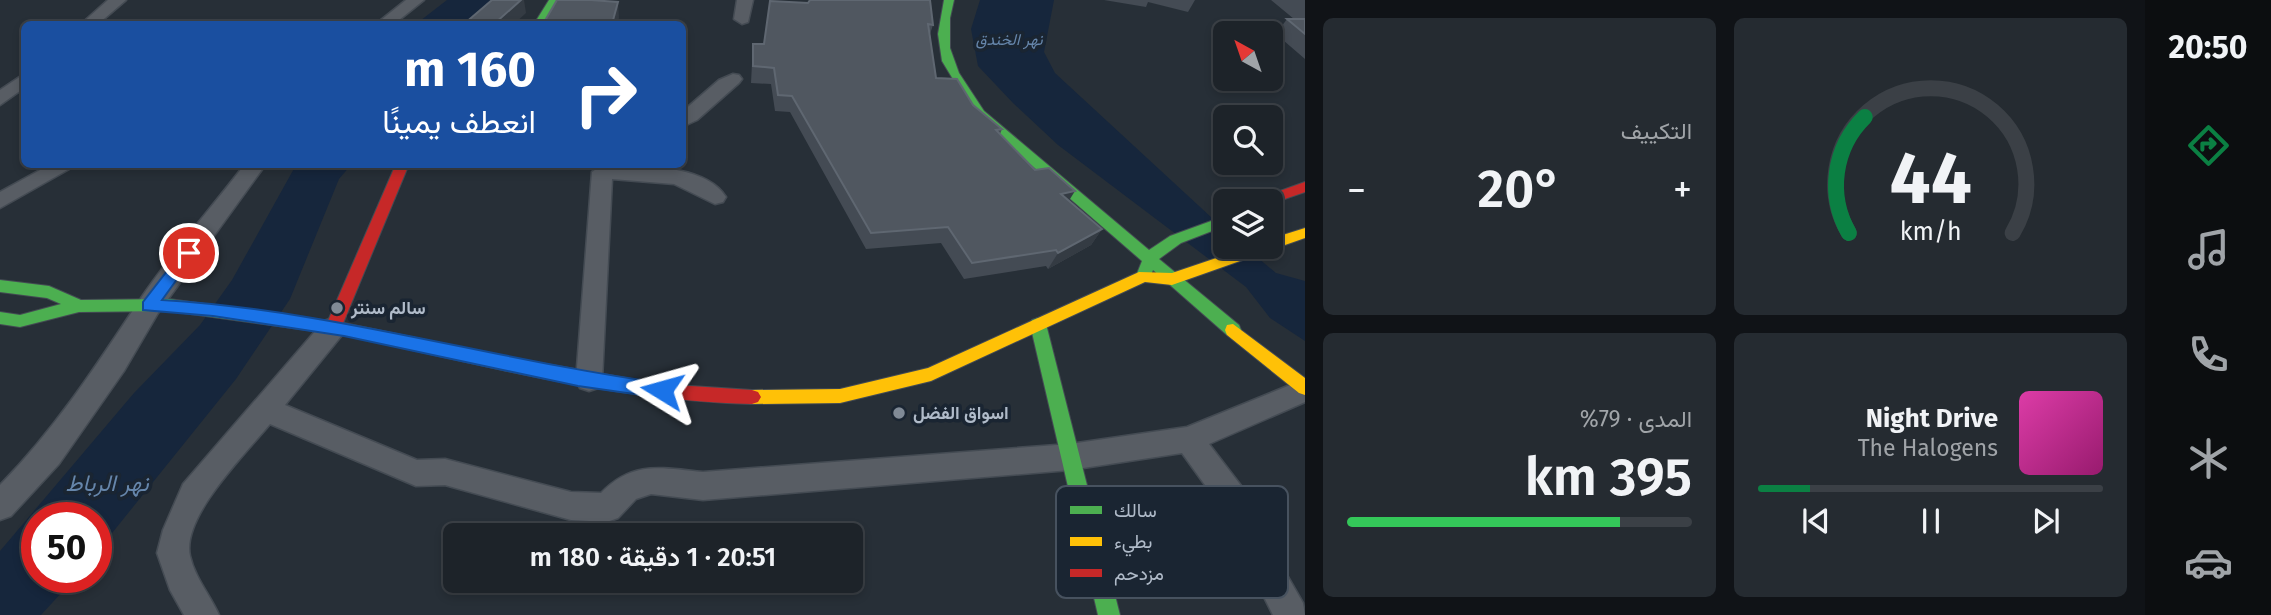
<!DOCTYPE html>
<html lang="ar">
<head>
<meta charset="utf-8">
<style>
  body { margin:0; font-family:"Fira Sans",Vazirmatn,sans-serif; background:#252b31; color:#f1f3f6; direction:rtl; height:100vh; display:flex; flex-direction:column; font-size:26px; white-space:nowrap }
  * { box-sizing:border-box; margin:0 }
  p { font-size:23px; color:#a0a4a8 }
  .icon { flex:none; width:38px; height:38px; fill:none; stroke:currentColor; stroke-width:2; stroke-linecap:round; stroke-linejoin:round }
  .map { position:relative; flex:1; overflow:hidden; direction:ltr }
  .side { display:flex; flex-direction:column; gap:18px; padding:18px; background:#101317; width:840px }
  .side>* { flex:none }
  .guide { position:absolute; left:21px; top:21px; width:665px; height:147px; border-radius:10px; box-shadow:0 4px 10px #0003,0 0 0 2px #3b4046; direction:rtl; background:#1a4fa0; color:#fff; overflow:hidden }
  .needle { width:46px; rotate:320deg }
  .fabs { position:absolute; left:1213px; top:21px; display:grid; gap:14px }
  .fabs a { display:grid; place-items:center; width:70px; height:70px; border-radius:10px; background:#1d2329; box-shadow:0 4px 10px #0003,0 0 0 2px #3b4046; font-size:35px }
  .speed { position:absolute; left:21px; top:502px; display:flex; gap:14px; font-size:35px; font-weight:700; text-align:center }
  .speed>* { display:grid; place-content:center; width:91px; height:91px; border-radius:50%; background:#1d2329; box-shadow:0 4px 10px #0003,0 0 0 2px #3b4046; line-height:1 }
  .speed .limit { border:10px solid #d22; background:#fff; color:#111 }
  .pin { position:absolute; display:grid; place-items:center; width:60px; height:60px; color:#fff; margin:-30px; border:4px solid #fff; border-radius:50%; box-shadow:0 2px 7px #0007 }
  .me { position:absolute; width:77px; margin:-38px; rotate:278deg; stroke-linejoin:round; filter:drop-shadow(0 0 5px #0008) }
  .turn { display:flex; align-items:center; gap:24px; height:147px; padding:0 35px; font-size:32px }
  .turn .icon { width:91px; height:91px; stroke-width:2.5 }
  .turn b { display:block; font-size:49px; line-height:60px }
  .big { font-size:52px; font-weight:600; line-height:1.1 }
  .side .tile { flex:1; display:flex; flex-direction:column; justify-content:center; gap:10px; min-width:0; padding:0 24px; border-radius:10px; background:#252b31 }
  .side .dial { align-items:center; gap:0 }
  .dial svg { height:182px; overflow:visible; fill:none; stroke:#3b4046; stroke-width:7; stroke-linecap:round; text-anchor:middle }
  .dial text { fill:#f1f3f6; stroke:none }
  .song { display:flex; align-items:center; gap:21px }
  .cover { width:84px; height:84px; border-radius:10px; background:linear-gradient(135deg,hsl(320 70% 55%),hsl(320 70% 35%)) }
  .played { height:7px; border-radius:4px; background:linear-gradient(90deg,#0b8043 15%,#3b4046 15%) }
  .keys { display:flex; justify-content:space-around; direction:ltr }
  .heat { display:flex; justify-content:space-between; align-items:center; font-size:38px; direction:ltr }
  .charge { height:10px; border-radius:5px; background:linear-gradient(90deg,#34c759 79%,#3b4046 0) }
  .side .tiles { flex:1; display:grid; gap:18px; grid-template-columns:repeat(2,1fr) }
  .trip { position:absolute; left:443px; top:523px; width:420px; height:70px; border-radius:10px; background:#1d2329; box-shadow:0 4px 10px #0003,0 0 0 2px #3b4046; font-weight:600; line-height:70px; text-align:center; direction:rtl }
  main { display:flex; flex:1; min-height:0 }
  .dock { display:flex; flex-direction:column; width:126px; justify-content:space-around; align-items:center; background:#0c0e10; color:#a0a4a8 }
  .dock .icon { width:49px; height:49px }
  .dock .selected { color:#0b8043 }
  .dock b { font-size:32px; color:#f1f3f6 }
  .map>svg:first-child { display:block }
  .water { fill:#16263c }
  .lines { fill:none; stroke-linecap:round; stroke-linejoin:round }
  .street-casing { stroke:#444b53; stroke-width:3 }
  .fast-casing { stroke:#444b53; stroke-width:2 }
  .slow-casing { stroke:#444b53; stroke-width:2 }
  .jam-casing { stroke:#444b53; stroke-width:2 }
  .street { fill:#585d64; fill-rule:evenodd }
  .fast { fill:#4caf50; fill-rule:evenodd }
  .slow { fill:#ffc107; fill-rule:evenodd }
  .jam { fill:#c62828; fill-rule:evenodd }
  .wall { fill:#444b54 }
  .shaded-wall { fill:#343b43 }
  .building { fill:#505760; stroke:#5f6771; stroke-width:2 }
  .route { fill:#1a73e8; stroke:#114b97; stroke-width:2 }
  .poi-dot { fill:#808a96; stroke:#1a2532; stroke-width:2.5 }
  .labels { text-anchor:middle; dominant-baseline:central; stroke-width:7; stroke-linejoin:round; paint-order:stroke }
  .far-water-label { font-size:16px; font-style:italic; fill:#6686ab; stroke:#1a2532 }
  .poi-label { font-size:18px; font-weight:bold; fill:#b0bbc9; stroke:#1a2532; text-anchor:start }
  .near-water-label { font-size:23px; font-style:italic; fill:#6686ab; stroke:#1a2532 }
  .key { fill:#1a2532; stroke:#47525f; stroke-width:2 }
  .key-label { font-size:19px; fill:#b0bbc9 }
</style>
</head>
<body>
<main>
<nav class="dock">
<b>20:50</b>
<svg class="icon selected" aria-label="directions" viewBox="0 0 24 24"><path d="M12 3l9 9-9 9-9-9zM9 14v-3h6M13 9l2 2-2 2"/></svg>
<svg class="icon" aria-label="music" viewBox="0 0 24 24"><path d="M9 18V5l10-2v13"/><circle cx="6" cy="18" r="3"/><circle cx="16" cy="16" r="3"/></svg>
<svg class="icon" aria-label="phone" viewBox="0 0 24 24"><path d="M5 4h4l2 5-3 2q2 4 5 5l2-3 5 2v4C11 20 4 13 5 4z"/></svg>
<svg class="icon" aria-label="climate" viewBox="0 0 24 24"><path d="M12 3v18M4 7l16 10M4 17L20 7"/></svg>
<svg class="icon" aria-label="car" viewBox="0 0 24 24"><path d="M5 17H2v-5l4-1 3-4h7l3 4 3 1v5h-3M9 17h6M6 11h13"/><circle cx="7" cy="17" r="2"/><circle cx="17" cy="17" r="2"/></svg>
</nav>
<section class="side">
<div class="tiles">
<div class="tile dial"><svg viewBox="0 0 100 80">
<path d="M14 69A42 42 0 1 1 86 69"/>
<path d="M14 69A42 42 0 0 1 21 18" stroke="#0b8043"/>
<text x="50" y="56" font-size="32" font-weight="700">44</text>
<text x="50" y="72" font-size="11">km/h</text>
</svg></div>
<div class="tile"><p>التكييف</p>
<div class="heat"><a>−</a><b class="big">20°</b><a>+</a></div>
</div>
<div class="tile">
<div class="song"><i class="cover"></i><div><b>Night Drive</b><p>The Halogens</p></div></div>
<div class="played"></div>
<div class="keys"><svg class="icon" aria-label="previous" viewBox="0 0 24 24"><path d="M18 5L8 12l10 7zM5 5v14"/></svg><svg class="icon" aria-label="pause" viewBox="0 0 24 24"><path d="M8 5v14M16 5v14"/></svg><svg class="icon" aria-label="next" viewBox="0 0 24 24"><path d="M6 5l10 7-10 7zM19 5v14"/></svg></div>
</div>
<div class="tile"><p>المدى · 79%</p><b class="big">395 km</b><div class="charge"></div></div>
</div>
</section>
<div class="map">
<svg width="1305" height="615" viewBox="0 0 1305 615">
  <rect width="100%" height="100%" fill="#272f37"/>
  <path class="water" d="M447 0H505L474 24H416Z
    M980 0H1054L1044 52 1055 73 1225 230V247H1245L1276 273 1305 281V341L1270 318 1246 287 1058 145 1013 103 978 66 971 29Z
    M296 165H351L339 179 290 299 236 379 96 553V518H37V578H75L41 615H0V551L134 393 200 325 232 280Z"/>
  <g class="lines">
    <g class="street-casing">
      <path id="street" d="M108 0H126L98 24H81Z
        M406 0H424L394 24H376Z
        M737 0H753L748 22 742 24 734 19Z
        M24 74V88L0 105V90Z
        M733 74 739 75 742 79 739 83 697 120 682 127V112L719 80Z
        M51 164H78L0 208V192Z
        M245 164H266L158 313 124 371 59 464 11 516 0 520V485C55 429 96 366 139 301 171 253 210 210 245 164Z
        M602 165C636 166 705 163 726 197L723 202 715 204 674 184 612 179 602 380 598 388 589 391 580 388 576 380 592 172Z
        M333 318 342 321 346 328 342 335 285 405 417 460 445 459 571 492 601 493C633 460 661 468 703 472L1070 444 1187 427 1305 379V402L1209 444 1265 517 1280 563 1303 603 1305 615H1273L1250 569 1241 535 1182 453 1070 470 703 500 651 494 636 499 618 518 607 522 571 520 445 485 416 486 270 424C246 453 181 517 190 556 195 578 210 595 219 615H184L170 590 157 553 163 530 183 484 324 321Z"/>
    </g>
    <g class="fast-casing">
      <path id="fast" d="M549 0H559L544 24H534Z
        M944 0H954L950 18V48L959 73 984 111 1149 250 1170 236 1225 216V226L1181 243 1159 259 1239 325 1241 330 1239 335H1227L1153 270 1149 280H1139L1136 276 1142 261 976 117 942 61 938 34Z
        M0 280 49 286 81 300 169 299 344 323 507 357 513 359 515 364 513 369 507 371 344 335 169 311 79 312 20 327 0 324V312L20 315 61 304 47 298 0 292Z
        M1038 318 1044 320 1046 324 1120 615H1098L1030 324 1032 320Z"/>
    </g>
    <g class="slow-casing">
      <path id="slow" d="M1305 228V238L1172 285 1145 282 931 381 840 403 752 404 746 402 743 397 746 392 752 390 840 389 928 368 1139 272 1172 273 1249 247H1270V239Z
        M1233 324 1305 378V395L1299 393 1227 335 1225 330 1227 325Z"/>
    </g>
    <g class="jam-casing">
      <path id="jam" d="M396 164H409L341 328 339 333H327L325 328Z
        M1305 182V192L1270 204V201H1258L1260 198Z
        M507 357 660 384 752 390 758 392 761 397 758 402 752 404C669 402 588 388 507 371L501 369 499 364 501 359Z"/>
    </g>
    <use href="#street" class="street"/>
    <use href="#fast" class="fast"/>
    <use href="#slow" class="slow"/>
    <use href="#jam" class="jam"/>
  </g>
  <path class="wall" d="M1104 0H1195L1188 12 1148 2 1146 7Z
    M1271 0H1305V59L1276 34 1287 19H1294Z
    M808 3H929L933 25 930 34 936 78 973 105 1002 129 1000 134 1035 170 1102 229 1091 245 1048 269 1046 266 964 279 941 243 866 249 790 112 775 111 771 84 751 83 753 44H764Z"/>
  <path class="shaded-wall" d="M521 0H524L526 13 514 24H494Z
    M618 2 619 18 617 24H612Z
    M1075 191 1065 207 1061 194Z
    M1102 229 1091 245 1048 269 1058 253Z"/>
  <path class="building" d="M492 0H521L494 24H464Z
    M557 0H591L618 2 612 24H543Z
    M810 0H930L933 25 928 24 936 78 957 79 973 105 1002 129 996 130 1035 170 1049 168 1075 191 1061 194 1102 229 1058 253 1056 250 972 263 948 227 871 233 792 96 778 95 774 68 753 66V44H764L770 1 808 3Z
    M1287 19H1305V34Z"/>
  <path class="route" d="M189 248 196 253 162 300C331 310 495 360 662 383L671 390 662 398 578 386 344 336 213 316 143 310V302L184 249Z"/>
  <g class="poi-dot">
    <circle cx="337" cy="308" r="7"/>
    <circle cx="899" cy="413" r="7"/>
  </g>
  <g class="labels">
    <g class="far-water-label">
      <text x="1009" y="39">نهر الخندق</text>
    </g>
    <g class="poi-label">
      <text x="351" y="308">سالم سنتر</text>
      <text x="913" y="413">اسواق الفضل</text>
    </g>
    <g class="near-water-label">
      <text x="107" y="483">نهر الرباط</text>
    </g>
  </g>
  <rect x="1056" y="486" width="232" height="112" rx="10" class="key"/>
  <rect x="1070" y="506" width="32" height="8" fill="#4caf50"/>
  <rect x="1070" y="537" width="32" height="9" fill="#ffc107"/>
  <rect x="1070" y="569" width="32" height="8" fill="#c62828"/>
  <g class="key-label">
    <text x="1114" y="517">سالك</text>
    <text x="1114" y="548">بطيء</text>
    <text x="1114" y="580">مزدحم</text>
  </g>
</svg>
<div class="fabs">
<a><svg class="needle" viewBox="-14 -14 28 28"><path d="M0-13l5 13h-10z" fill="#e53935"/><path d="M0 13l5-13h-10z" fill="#a0a4a8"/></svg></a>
<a><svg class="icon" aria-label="search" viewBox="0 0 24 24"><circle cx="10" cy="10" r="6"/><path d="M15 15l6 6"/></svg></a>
<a><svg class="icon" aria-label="layers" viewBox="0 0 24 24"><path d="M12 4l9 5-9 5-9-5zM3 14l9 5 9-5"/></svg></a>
</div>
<div class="speed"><div class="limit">50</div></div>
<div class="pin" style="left:189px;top:253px;background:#d93025"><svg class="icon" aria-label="arrive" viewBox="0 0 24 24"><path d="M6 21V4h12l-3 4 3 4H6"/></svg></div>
<svg class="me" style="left:662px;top:390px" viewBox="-20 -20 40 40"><path d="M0-17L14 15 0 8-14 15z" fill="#1a73e8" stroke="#fff" stroke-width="4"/></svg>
<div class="trip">20:51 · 1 دقيقة · 180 m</div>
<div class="guide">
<div class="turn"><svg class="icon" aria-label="right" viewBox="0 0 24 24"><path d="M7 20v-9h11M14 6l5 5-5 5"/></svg><div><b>160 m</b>انعطف يمينًا</div></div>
</div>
</div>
</main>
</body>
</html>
